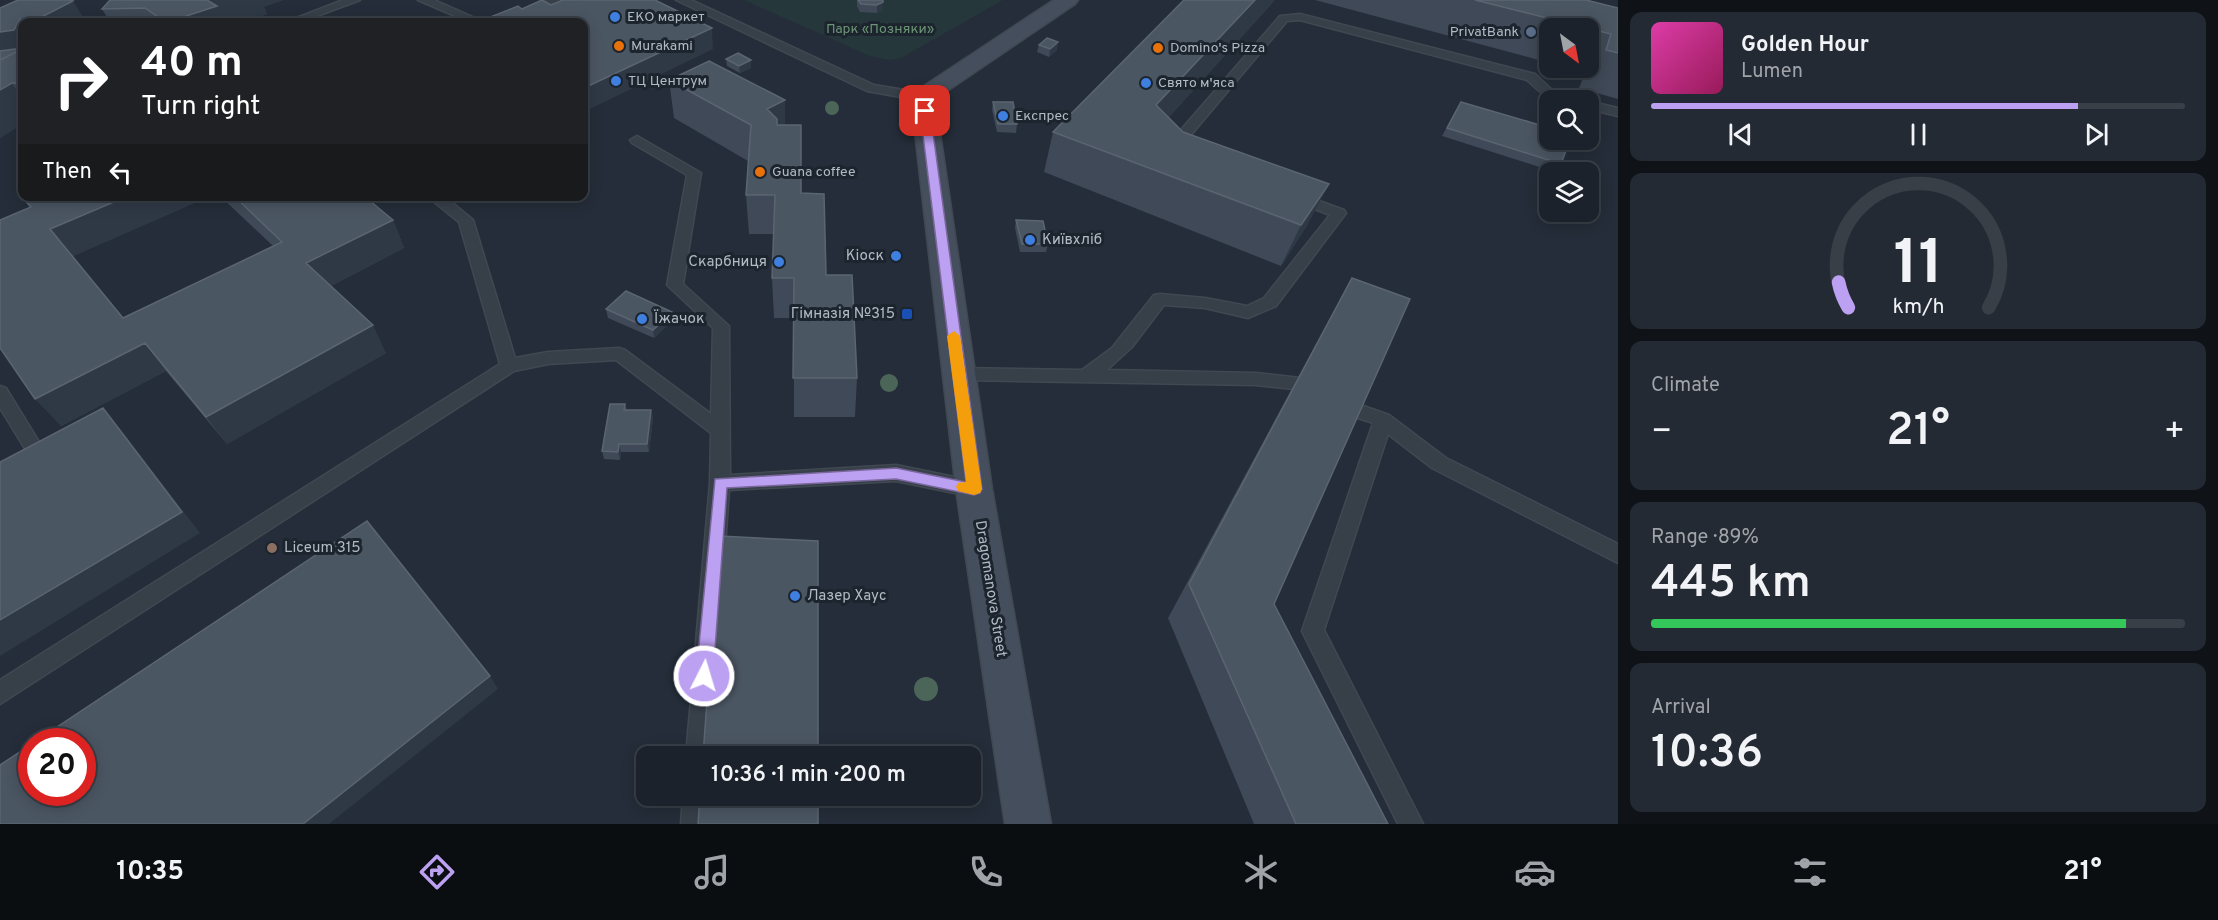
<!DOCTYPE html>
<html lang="en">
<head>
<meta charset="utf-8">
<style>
  body { margin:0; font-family:Overpass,sans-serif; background:#242a33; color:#f1f3f6; height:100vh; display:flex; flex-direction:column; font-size:22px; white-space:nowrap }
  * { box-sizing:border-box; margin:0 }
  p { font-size:20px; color:#a0a4a9 }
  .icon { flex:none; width:33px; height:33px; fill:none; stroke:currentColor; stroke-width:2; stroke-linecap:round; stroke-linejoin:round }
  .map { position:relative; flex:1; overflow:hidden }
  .panel { display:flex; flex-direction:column; gap:12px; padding:12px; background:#0f1318; width:600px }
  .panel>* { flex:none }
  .top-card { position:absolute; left:18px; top:18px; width:570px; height:183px; border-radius:12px; box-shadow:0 3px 15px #0003,0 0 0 2px #393f47; background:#202124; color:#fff; overflow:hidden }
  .needle { width:39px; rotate:148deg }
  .buttons { position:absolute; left:1539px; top:18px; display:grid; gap:12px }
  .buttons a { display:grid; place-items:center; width:60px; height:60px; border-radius:12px; background:#1b222b; box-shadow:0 3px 15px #0003,0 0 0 2px #393f47; font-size:30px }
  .speed { position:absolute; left:18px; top:728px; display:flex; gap:12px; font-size:30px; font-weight:700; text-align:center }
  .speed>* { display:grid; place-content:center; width:78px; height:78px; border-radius:50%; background:#1b222b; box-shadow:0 3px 15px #0003,0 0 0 2px #393f47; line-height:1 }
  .speed .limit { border:9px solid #d22; background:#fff; color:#111 }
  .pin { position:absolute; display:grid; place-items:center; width:51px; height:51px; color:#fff; margin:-26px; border-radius:12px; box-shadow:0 3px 9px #0006 }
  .me { position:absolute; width:66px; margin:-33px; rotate:5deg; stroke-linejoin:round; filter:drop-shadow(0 0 4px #0008) }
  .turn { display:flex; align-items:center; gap:21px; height:126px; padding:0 24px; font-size:27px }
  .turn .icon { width:78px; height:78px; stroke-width:2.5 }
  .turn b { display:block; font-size:42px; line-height:51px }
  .then { display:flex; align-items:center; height:57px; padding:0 24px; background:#0003; gap:12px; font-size:22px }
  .big { font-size:45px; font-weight:600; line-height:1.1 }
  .panel .tile { flex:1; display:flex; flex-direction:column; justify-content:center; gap:9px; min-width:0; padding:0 21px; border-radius:12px; background:#242a33 }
  .panel .dial { align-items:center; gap:0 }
  .dial svg { height:156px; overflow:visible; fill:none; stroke:#393f47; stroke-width:7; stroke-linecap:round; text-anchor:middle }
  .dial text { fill:#f1f3f6; stroke:none }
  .song { display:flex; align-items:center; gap:18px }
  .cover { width:72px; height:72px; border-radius:9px; background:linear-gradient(135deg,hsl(320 70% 55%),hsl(330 70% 35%)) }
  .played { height:6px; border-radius:3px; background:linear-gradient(90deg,#bca0f2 80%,#393f47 80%) }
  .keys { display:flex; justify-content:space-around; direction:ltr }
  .heat { display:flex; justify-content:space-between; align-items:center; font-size:33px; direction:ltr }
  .charge { height:9px; border-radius:4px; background:linear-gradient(90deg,#34c759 89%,#393f47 0) }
  .trip { position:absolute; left:636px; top:746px; width:345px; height:60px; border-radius:12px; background:#1b222b; box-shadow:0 3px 15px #0003,0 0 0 2px #393f47; font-weight:600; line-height:60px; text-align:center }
  .dock { display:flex; height:96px; justify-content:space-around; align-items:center; background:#0b0e11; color:#a0a4a9 }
  .dock .icon { width:42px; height:42px }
  .dock .selected { color:#bca0f2 }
  .dock b { font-size:27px; color:#f1f3f6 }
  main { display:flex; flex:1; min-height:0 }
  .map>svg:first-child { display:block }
  .green { fill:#25373a }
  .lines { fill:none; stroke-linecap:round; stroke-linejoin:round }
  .lane-casing { stroke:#404852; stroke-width:3 }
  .secondary-casing { stroke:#404852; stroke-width:3 }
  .lane { fill:#373f49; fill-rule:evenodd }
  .secondary { fill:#454e5c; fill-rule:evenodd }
  .tree { fill:#4b6659 }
  .wall { fill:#3f4957 }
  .shaded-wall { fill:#2f3946 }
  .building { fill:#4b5663; stroke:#5b6572; stroke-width:1.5 }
  .route { fill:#bca0f2; stroke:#7a689d; stroke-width:1.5 }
  .slow { fill:#f59e0b }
  .shop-dot { fill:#3f7fe0; stroke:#1c242e; stroke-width:2 }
  .service-dot { fill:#5c6f8a; stroke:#1c242e; stroke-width:2 }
  .food-dot { fill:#e8710a; stroke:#1c242e; stroke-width:2 }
  .transit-dot { fill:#1a4fb4; stroke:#1c242e; stroke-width:2 }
  .education-dot { fill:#8d6e63; stroke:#1c242e; stroke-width:2 }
  .labels { text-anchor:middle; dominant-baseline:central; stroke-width:6; stroke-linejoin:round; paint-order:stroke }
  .far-poi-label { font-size:14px; fill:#b2bac5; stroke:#1c242e; text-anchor:start }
  .far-park-label { font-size:14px; fill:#6b9474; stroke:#1c242e }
  .poi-label { font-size:15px; fill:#b2bac5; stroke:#1c242e; text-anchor:start }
  .street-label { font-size:15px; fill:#b2bac5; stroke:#1c242e }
</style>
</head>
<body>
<main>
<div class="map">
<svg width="1618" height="824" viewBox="0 0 1618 824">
  <rect width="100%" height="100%" fill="#242d39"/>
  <path class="green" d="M744 0H1003L901 58 890 60 870 56Z"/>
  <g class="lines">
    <g class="lane-casing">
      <path id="lane" d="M343 0H360L301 22H286Z
        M418 0H434L484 22H469Z
        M546 0H562L508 22H493Z
        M676 0H691L874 85 923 93 929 97 923 101 867 91Z
        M1300 14 1535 74 1553 91 1578 97 1579 100C1552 103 1546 98 1527 80L1300 20 1287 21 1185 142 1190 151 1188 154H1178L1171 142 1173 139 1280 16Z
        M1588 101 1618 108V116L1588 109Z
        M637 136 701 173 683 284 729 326 730 475 896 465 974 481 981 483 984 489 981 495 974 497 896 481 729 490 710 756H686L710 483 711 433 616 360 548 364 514 371 0 704V680L500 364 459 222 427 196H444L473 220 515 358 548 352 619 348 625 350 711 414 713 328 667 285 687 175 632 143 630 140Z
        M1297 193 1344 210 1346 213 1276 306 1248 318 1205 308 1164 305 1132 347 1107 370 1256 373 1300 378 1303 383 1300 388 1294 389 1256 385 959 380 953 378 950 374 953 370 959 368 1082 370 1112 348 1154 295 1160 294 1205 298 1247 306 1264 298 1330 215 1292 200 1290 197 1292 194Z
        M0 386 6 388 47 455 45 460 0 483V466L27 452 0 408Z
        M1352 402 1389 415 1446 458 1618 544V563L1432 468 1388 434 1324 630 1423 824H1398L1302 631 1373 423 1346 414 1343 409 1346 404Z
        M683 795H707L705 824H681Z"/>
    </g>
    <g class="secondary-casing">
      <path id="secondary" d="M1054 0H1078L1075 4 935 99 992 489 1051 824H1005L956 489 911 97 915 92Z"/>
    </g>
    <use href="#lane" class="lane"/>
    <use href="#secondary" class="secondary"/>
  </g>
  <g class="tree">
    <circle cx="832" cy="108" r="7"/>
    <circle cx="889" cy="383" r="9"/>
    <circle cx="926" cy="689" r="12"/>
  </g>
  <path class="wall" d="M857 0H883V10L877 13 860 12 857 6Z
    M1275 0 1169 117 1183 132 1308 224 1281 266 1044 172 1053 132Z
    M1315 0H1586L1618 8V99L1579 88 1585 73 1565 68H1588V28H1550V63Z
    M264 7 267 14 242 22H110L102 9Z
    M0 8 86 22H22V124L0 138Z
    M1039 45 1057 50 1049 57 1037 52Z
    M726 59 751 60V68L740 73 727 66Z
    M669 80 785 100V125L801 193 857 378 855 417H794V318H774L772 278 774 234H749L746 195 748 161 674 118Z
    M993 102 1017 124 1016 133 997 132 992 110Z
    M1456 110 1561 164 1555 172 1442 136Z
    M18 192 210 196 73 256 123 318 273 246 220 196H364L393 220 404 248 331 286 386 353 227 444 166 371 61 426 30 208Z
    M1016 220 1048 244 1046 252H1020L1015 228Z
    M1352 278 1274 604 1388 824H1254L1168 618 1330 318Z
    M606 309 673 320 654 338 608 318Z
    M625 404 627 410H651L653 418 649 452H621L620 460 604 459 602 451Z"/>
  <path class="shaded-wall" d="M201 0H284L264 7 267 14 242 22H168Z
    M1255 0H1275L1144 145 1156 105Z
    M73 1 86 22H32Z
    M883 2V10L877 13V5Z
    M20 19 22 23V65L0 68V32Z
    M712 28 713 49 584 112V88Z
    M1058 42 1057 50 1049 57 1050 49Z
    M751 60V68L740 73 739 66Z
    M12 83 22 98V124L0 138V85Z
    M785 100V138L767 109Z
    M1329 184 1308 224 1281 266 1301 225Z
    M128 196H210L71 257 50 229Z
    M393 220 404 248 321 291 306 263Z
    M672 312 673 320 654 338 653 330Z
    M373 325 386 353 227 444 206 417Z
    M145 343 166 371 61 426 35 399Z
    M103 408 122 431 200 533 0 656V620Z
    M651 410 653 418 649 452 647 444Z
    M619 444 621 452 620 460 618 452Z
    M490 676 498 689 329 824H303Z"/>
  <path class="building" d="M18 0H70L73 1 32 22 20 19 14 30 0 32V8Z
    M110 0H207L217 6 168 22H165L145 8 102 9Z
    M542 0 551 5 563 0H655L712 28 584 88V22H478L518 6 522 9Z
    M858 0H883V2L877 5 861 4Z
    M1184 0H1255L1156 105 1183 132 1329 184 1301 225 1053 132Z
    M1475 0H1586L1618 8V53L1606 50 1611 34Z
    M1047 38 1058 42 1050 49 1039 45Z
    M22 48V53L16 52 0 60V51Z
    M16 52 22 53V83H12L0 90V60Z
    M738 53 751 60 739 66 726 59Z
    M709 61 785 100 767 109 777 119V125H801V193L824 194 826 275H852L857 378H793L794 278H772L775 195H746L751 125 669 80Z
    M993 102H1013L1017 124H998Z
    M1461 102 1550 128V140H1570L1561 164 1447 128Z
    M22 191V196H128L50 229 123 318 282 242 234 196H364L393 220 306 263 373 325 206 417 145 343 35 399 0 348V220L31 207 18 192Z
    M1016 220 1043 221 1048 244H1022Z
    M1352 278 1410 299 1274 604 1388 824H1296L1189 584Z
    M626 291 672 312 653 330 606 309Z
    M610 404H625L624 410H651L647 444H619L618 452 602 451Z
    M103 408 182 512 0 620V462Z
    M367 521 490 676 303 824H0V765L32 744V792H82V741H36Z
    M719 536 818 541V756H703Z
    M700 795H818V824H698Z"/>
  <path class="route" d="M925 108 930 111 982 489 980 493 974 495 896 479 727 488 713 676 710 682 704 684 698 682 696 676 715 479 896 468 966 482 920 111Z"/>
  <path class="slow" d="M954 331 960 336 982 489 980 493 974 495 958 491 956 487 958 483 966 482 947 336Z"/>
  <g class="shop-dot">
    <circle cx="615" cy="17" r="6"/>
    <circle cx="616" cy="81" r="6"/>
    <circle cx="1146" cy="83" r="6"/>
    <circle cx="1003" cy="116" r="6"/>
    <circle cx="1030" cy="240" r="6"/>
    <circle cx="896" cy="256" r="6"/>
    <circle cx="779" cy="262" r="6"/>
    <circle cx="642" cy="319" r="6"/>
    <circle cx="795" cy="596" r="6"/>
  </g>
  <circle class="service-dot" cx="1531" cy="32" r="6"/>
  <g class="food-dot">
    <circle cx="619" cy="46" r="6"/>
    <circle cx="1158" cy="48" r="6"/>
    <circle cx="760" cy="172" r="6"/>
  </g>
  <rect class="transit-dot" x="901" y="308" width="12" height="12" rx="3"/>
  <circle class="education-dot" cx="272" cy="548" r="6"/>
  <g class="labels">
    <g class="far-poi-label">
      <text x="627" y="17">ЕКО маркет</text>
      <text x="1519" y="32" text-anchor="end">PrivatBank</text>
      <text x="631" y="46">Murakami</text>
      <text x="1170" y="48">Domino's Pizza</text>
      <text x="628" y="81">ТЦ Центрум</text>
      <text x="1158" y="83">Свято м'яса</text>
      <text x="1015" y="116">Експрес</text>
      <text x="772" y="172">Guana coffee</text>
    </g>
    <g class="far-park-label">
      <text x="880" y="29">Парк «Позняки»</text>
    </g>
    <g class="poi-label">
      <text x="1042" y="240">Київхліб</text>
      <text x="884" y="256" text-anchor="end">Кіоск</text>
      <text x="767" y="262" text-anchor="end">Скарбниця</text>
      <text x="895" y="314" text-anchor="end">Гімназія №315</text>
      <text x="654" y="319">Їжачок</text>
      <text x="284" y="548">Liceum 315</text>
      <text x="807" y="596">Лазер Хаус</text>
    </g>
    <g class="street-label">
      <text transform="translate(990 589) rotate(81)">Dragomanova Street</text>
    </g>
  </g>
</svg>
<div class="buttons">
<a><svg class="needle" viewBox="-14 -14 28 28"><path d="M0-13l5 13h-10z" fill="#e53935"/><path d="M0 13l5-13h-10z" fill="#a0a4a9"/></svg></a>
<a><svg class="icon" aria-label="search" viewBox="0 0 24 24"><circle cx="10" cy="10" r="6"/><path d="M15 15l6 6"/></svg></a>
<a><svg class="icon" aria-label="layers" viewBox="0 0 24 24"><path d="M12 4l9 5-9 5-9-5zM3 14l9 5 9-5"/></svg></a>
</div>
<div class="speed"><div class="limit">20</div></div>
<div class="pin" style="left:925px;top:111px;background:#d93025"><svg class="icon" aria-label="arrive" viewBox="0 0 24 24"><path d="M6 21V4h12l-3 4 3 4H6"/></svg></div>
<svg class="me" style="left:704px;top:676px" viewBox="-20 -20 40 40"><circle r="17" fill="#bca0f2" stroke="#fff" stroke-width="3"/><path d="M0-11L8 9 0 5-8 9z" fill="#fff"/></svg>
<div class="trip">10:36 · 1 min · 200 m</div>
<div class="top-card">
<div class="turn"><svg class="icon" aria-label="right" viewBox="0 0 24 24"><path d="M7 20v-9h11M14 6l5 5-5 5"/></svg><div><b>40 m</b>Turn right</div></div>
<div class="then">Then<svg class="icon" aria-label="left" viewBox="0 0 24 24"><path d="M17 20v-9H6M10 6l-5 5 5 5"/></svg></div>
</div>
</div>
<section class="panel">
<div class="tile">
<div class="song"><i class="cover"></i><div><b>Golden Hour</b><p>Lumen</p></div></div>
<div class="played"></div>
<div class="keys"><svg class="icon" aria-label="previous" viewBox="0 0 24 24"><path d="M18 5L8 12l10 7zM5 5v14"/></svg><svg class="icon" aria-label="pause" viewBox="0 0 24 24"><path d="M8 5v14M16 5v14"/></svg><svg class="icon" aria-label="next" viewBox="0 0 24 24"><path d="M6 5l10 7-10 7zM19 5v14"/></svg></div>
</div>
<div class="tile dial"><svg viewBox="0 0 100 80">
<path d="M14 69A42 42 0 1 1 86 69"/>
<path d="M14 69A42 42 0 0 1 9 56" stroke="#bca0f2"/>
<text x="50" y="56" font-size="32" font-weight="700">11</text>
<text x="50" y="72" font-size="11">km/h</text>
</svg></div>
<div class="tile"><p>Climate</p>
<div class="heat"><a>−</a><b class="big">21°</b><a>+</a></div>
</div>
<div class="tile"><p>Range · 89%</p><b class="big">445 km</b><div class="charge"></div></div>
<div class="tile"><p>Arrival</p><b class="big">10:36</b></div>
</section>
</main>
<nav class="dock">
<b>10:35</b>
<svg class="icon selected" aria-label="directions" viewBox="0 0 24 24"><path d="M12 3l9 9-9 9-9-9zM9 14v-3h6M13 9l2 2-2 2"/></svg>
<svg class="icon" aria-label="music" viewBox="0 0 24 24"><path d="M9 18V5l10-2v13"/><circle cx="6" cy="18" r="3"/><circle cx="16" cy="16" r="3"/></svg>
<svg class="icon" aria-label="phone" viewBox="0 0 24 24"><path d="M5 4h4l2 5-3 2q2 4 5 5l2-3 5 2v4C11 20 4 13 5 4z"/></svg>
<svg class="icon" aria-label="climate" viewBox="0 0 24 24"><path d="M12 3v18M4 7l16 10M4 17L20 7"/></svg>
<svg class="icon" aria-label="car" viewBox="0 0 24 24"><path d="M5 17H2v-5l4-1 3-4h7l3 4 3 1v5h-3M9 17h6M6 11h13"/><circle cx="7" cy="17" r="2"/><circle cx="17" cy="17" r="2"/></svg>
<svg class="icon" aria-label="filters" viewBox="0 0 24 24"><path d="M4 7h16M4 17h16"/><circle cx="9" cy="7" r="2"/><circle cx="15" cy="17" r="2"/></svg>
<b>21°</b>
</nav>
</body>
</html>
